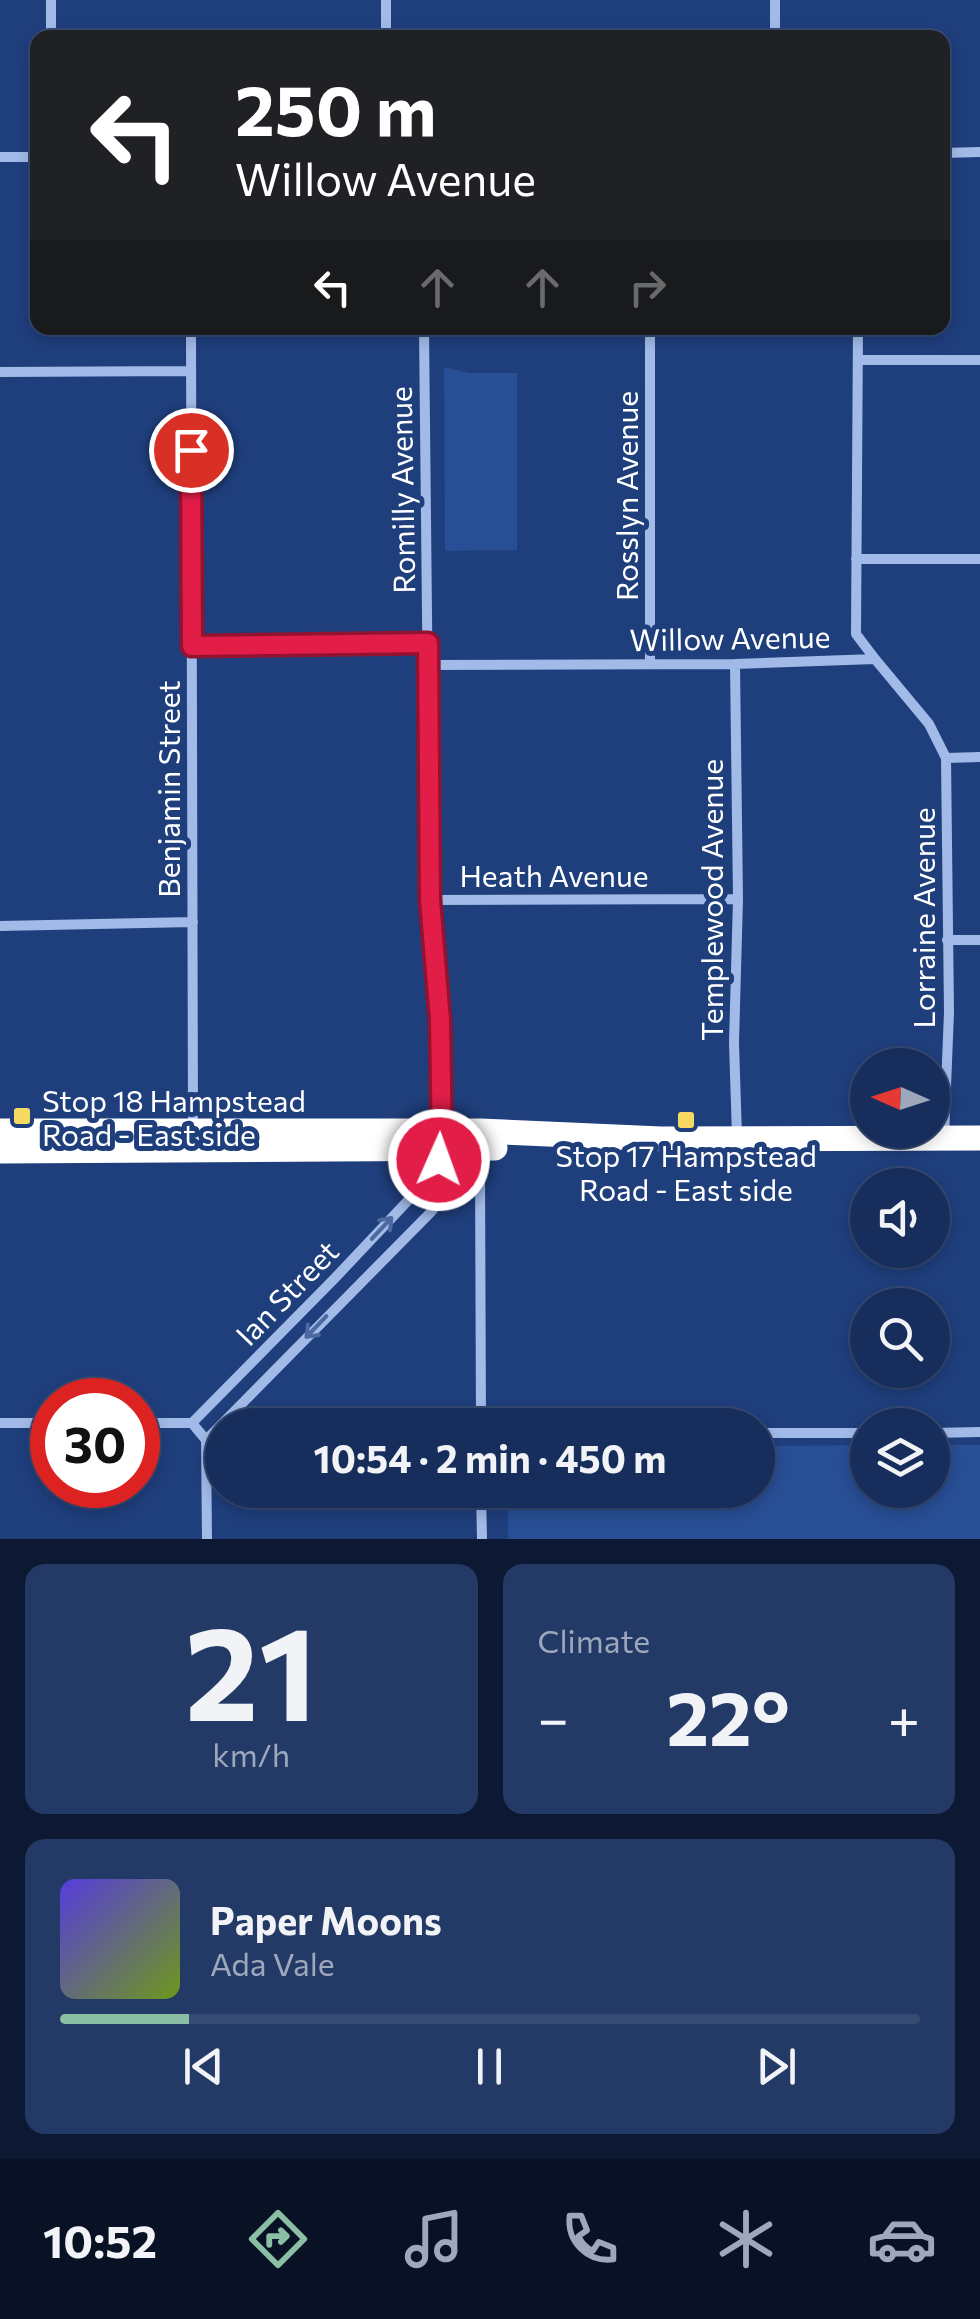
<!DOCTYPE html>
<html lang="en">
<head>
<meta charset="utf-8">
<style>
  body { margin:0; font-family:Commissioner,sans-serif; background:#243a66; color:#f1f3f6; height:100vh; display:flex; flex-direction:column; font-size:38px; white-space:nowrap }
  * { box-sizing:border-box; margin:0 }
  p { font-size:32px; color:#9ea8bc }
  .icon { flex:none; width:55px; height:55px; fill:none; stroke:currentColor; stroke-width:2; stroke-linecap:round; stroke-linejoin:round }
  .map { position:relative; height:1539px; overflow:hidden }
  .details { display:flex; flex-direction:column; gap:25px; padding:25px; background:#0d1933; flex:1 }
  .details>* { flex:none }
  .banner { position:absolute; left:30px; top:30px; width:920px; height:305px; border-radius:20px; box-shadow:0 5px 15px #0003,0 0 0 2px #364a72; background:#202124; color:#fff; overflow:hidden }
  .needle { width:65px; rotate:273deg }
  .controls { position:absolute; left:850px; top:1048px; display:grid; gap:20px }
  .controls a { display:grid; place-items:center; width:100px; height:100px; border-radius:50%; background:#172e5d; box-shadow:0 5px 15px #0003,0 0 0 2px #364a72; font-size:50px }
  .speed { position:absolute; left:30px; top:1378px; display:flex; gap:20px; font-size:50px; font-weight:700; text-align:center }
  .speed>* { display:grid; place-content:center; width:130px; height:130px; border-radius:50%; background:#172e5d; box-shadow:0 5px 15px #0003,0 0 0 2px #364a72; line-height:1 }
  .speed .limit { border:15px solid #d22; background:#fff; color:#111 }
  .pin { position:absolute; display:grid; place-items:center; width:85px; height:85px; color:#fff; margin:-42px; border:5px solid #fff; border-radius:50%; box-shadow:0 2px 10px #0007 }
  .me { position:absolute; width:110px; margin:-55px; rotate:2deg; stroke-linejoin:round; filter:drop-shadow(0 0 8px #0008) }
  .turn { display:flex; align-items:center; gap:35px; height:210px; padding:0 40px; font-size:45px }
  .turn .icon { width:130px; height:130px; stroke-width:2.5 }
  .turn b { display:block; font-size:70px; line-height:85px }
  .lanes { display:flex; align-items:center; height:95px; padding:0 40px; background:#0003; justify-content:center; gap:50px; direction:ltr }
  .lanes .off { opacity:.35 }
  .big { font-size:75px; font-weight:700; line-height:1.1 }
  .details .card { flex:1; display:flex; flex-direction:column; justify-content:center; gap:15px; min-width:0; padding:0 35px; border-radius:20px; background:#243a66 }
  .details .dial { align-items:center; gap:0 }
  .dial b { font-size:130px; line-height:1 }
  .song { display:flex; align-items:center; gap:30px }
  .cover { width:120px; height:120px; border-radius:15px; background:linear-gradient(135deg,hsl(250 70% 55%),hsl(80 70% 35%)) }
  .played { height:10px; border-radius:5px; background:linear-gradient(90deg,#8abfa5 15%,#364a72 15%) }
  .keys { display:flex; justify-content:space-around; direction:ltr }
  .heat { display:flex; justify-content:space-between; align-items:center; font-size:55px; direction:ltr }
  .details .tiles { flex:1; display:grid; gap:25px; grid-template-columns:1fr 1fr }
  .card:last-child { grid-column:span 2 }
  .trip { position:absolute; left:205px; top:1408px; width:570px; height:100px; border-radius:50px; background:#172e5d; box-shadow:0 5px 15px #0003,0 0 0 2px #364a72; font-weight:700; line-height:100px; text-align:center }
  .tabs { display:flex; height:160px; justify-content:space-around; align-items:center; background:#091225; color:#9ea8bc }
  .tabs .icon { width:70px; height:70px }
  .tabs .active { color:#8abfa5 }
  .tabs b { font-size:45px; color:#f1f3f6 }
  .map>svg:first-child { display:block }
  .green { fill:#284e95 }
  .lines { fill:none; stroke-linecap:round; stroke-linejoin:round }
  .street { stroke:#a1bae7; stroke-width:10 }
  .highway { stroke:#fff; stroke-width:25 }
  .oneway { stroke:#4c69a1 }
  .route-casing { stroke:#92132f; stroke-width:25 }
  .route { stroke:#e11d48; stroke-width:18 }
  .poi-dot { fill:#f5d961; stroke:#1f3e7c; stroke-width:4 }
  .labels { text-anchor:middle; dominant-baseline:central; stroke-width:10; stroke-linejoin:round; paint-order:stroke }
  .street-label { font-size:30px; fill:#fff; stroke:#1f3e7c }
  .poi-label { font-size:30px; fill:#fff; stroke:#1f3e7c; text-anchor:start }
</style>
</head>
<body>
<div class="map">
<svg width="980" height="1539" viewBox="0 0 980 1539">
  <rect width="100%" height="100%" fill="#1f3e7c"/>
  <path class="green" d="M444 367 469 373H517V550L445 551Z
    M867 1445 868 1490H932L933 1445H980V1539H508V1490H758V1446Z"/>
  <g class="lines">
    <path class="street" d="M386 0V38
      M51 38V0
      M775 38V0
      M942 153 980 152
      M0 157H38
      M191 328 193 1130
      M424 328 430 900 441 1020V1130
      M650 328V664
      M858 328 856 634 875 659
      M858 360H980
      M0 372 191 371
      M856 559H980
      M192 646 428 643
      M735 664 738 899 734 1043 737 1136
      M429 665 735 664 875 659 929 724 946 758 980 757
      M430 900 738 899
      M0 926 193 922
      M947 940H980
      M944 1137 949 1012 946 758
      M471 1153 480 1168 481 1425
      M0 1423H52
      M138 1423H192L335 1278 434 1173 442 1150
      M192 1423 206 1440 207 1539
      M758 1433H868
      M932 1433 980 1432
      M206 1440 431 1212 455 1181 459 1150
      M481 1490 482 1539"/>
    <path class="highway" d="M0 1131H480L661 1139 980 1138
      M0 1151 495 1148"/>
  </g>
  <defs><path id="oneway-shaft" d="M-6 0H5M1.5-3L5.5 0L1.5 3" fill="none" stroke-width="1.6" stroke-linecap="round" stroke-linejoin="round" transform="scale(2.5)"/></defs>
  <g class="oneway">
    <use href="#oneway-shaft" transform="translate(382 1228) rotate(-47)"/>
    <use href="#oneway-shaft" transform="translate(316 1327) rotate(134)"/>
  </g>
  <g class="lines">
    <g class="route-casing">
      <path id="route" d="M191 450 192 646 428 643 430 900 440 1020 442 1149 439 1160"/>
    </g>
    <use href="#route" class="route"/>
  </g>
  <g class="poi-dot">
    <rect x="12" y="1106" width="20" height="20" rx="5"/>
    <rect x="676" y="1110" width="20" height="20" rx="5"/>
  </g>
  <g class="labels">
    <g class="street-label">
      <text transform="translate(401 490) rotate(-91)">Romilly Avenue</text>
      <text transform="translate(625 496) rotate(-90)">Rosslyn Avenue</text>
      <text transform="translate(730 637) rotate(-1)">Willow Avenue</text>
      <text transform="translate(167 789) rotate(-90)">Benjamin Street</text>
      <text x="554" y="874">Heath Avenue</text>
      <text transform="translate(710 900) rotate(-90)">Templewood Avenue</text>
      <text transform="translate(922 918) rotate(-90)">Lorraine Avenue</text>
      <text transform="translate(286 1292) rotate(-46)">Ian Street</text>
    </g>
    <g class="poi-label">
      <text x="42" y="1099">Stop 18 Hampstead<tspan x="42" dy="34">Road - East side</tspan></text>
      <text x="686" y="1154" text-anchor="middle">Stop 17 Hampstead<tspan x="686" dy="34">Road - East side</tspan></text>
    </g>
  </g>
</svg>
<div class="controls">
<a><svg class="needle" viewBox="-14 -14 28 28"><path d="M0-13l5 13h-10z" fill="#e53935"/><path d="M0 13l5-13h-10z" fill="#9ea8bc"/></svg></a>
<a><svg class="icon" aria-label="sound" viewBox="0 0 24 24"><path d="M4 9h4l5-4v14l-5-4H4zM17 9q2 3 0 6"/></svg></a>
<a><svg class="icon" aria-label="search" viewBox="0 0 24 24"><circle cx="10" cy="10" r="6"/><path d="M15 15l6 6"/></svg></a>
<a><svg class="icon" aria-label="layers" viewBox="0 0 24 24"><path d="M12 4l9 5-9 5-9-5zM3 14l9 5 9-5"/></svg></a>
</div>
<div class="speed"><div class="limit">30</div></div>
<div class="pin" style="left:191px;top:450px;background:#d93025"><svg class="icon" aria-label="arrive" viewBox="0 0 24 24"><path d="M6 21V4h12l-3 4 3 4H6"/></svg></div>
<svg class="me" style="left:439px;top:1160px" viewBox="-20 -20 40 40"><circle r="17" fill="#e11d48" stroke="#fff" stroke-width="3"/><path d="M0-11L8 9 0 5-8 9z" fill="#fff"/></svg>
<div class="trip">10:54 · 2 min · 450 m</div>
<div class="banner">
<div class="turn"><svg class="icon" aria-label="left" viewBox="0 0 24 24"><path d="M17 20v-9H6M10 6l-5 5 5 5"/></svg><div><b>250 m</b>Willow Avenue</div></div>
<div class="lanes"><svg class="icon" aria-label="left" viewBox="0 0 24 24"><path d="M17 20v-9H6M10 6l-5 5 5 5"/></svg><svg class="icon off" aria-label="ahead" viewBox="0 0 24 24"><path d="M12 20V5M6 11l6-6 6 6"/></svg><svg class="icon off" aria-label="ahead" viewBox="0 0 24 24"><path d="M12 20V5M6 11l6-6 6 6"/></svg><svg class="icon off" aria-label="right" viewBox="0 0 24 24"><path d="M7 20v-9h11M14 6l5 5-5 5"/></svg></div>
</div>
</div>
<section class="details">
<div class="tiles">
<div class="card dial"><b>21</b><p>km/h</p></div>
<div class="card"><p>Climate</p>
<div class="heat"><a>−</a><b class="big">22°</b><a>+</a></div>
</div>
<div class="card">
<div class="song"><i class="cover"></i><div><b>Paper Moons</b><p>Ada Vale</p></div></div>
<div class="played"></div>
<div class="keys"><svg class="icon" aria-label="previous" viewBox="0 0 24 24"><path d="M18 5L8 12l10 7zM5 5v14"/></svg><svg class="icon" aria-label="pause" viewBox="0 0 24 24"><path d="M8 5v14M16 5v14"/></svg><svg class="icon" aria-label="next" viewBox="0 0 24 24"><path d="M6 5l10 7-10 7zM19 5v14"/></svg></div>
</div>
</div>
</section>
<nav class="tabs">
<b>10:52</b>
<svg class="icon active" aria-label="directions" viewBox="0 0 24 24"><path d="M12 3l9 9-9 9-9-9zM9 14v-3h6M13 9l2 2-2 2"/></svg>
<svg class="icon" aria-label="music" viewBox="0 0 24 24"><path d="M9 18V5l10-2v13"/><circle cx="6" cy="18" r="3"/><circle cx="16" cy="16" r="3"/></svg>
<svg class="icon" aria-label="phone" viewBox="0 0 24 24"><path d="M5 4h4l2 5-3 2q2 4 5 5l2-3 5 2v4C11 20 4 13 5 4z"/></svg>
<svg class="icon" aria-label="climate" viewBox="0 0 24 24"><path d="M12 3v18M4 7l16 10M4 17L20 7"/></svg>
<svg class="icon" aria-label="car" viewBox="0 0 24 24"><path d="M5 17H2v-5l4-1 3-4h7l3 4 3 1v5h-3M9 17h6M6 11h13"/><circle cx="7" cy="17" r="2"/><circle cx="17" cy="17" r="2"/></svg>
</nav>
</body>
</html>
